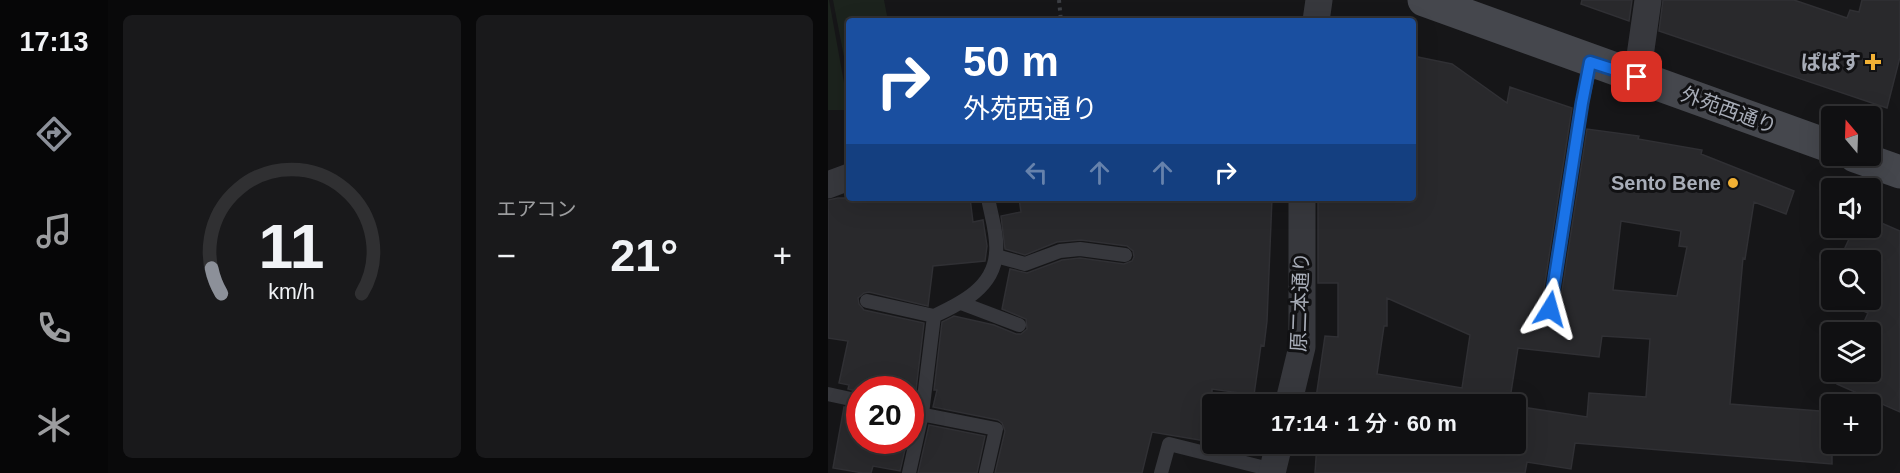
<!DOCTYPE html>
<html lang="ja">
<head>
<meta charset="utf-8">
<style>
  body { margin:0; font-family:Helvetica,"Noto Sans JP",sans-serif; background:#19191b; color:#f1f3f6; height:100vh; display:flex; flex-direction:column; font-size:22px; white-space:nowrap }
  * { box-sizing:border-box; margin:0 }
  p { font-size:20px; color:#9c9d9f }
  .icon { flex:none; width:33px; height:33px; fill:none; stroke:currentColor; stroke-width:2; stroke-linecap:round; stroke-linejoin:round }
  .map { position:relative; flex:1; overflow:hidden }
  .details { display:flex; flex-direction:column; gap:15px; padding:15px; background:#09090a; width:720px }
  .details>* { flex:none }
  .guide { position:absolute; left:18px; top:18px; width:570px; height:183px; border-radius:6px; box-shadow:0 6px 24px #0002,0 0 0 2px #303032; background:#1a4fa0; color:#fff; overflow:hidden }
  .needle { width:39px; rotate:341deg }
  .buttons { position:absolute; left:993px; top:106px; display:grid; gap:12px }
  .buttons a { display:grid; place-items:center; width:60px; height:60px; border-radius:6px; background:#101012; box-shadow:0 6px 24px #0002,0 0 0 2px #303032; font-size:30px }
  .speed { position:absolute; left:18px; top:376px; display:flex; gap:12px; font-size:30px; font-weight:700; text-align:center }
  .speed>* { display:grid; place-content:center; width:78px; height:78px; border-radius:50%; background:#101012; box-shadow:0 6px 24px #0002,0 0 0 2px #303032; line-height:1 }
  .speed .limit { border:9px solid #d22; background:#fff; color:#111 }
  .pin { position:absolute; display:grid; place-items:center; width:51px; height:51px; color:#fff; margin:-26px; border-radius:12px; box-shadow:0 3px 9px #0006 }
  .me { position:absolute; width:66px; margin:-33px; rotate:8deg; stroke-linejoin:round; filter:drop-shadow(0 0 4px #0008) }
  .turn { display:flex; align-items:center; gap:21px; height:126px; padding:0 18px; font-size:27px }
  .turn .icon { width:78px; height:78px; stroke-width:2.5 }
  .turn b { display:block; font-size:42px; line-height:51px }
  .lanes { display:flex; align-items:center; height:57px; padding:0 18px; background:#0003; justify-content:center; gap:30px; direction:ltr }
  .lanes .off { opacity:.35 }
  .big { font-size:45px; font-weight:600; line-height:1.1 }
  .details .widget { flex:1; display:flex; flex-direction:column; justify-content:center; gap:9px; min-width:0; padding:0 21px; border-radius:9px; background:#19191b }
  .details .dial { align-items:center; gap:0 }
  .dial svg { height:156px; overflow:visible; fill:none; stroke:#303032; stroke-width:7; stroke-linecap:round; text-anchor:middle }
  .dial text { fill:#f1f3f6; stroke:none }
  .heat { display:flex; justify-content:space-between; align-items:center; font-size:33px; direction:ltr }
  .details .tiles { flex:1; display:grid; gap:15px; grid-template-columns:repeat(2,1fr) }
  .trip { position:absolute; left:374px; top:394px; width:324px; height:60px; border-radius:6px; background:#101012; box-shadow:0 6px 24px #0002,0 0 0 2px #303032; font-weight:600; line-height:60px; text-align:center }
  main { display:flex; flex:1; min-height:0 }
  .dock { display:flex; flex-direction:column; width:108px; justify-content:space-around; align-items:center; background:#060607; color:#9c9d9f }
  .dock .icon { width:42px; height:42px }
  .dock .selected { color:#8c9099 }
  .dock b { font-size:27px; color:#f1f3f6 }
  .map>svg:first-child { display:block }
  .green { fill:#1c231d }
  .building { fill:#29292c; stroke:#303034; stroke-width:1.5; fill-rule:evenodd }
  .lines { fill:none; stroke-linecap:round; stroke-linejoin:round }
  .path { stroke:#3d3f44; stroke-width:4; stroke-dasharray:3 4.5; stroke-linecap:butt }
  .service { stroke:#37383d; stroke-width:14 }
  .minor { stroke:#37383d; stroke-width:27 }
  .secondary { stroke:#45474d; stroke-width:33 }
  .route-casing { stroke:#114b97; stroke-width:15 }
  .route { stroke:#1a73e8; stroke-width:10 }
  .poi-dot { fill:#f2b134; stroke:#111113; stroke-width:2 }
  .labels { text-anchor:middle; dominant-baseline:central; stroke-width:6; stroke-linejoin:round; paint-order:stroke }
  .poi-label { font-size:20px; font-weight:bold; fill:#a8adb8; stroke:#111113; text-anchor:end }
  .street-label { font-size:20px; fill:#a8adb8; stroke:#111113 }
</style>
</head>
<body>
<main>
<nav class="dock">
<b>17:13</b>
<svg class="icon selected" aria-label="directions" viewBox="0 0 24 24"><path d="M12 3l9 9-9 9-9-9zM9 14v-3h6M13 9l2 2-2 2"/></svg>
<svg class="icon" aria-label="music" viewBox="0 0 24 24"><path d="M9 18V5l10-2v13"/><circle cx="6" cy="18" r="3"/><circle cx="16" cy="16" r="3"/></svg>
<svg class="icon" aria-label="phone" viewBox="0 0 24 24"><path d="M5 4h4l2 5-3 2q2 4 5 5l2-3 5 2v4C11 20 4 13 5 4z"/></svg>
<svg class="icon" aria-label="climate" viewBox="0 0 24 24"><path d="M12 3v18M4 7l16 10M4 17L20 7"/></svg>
</nav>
<section class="details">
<div class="tiles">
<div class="widget dial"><svg viewBox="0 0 100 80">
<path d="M14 69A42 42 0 1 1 86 69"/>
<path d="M14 69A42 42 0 0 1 9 56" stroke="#8c9099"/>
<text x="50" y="56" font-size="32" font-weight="700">11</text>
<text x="50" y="72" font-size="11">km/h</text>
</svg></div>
<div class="widget"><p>エアコン</p>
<div class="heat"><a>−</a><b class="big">21°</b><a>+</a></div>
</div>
</div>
</section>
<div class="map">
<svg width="1072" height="473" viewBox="0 0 1072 473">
  <rect width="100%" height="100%" fill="#161618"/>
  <path class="green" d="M0 0H1L21 110H0Z
    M5 0H56L60 21H21V83Z"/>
  <path class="building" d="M754 0H804L801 21 753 4Z
    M835 0H966L1019 18 1022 10 1031 12 1034 0H1072V57L1059 108 831 31Z
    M585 56 624 64 679 103 682 87 744 108 713 308 714 313 720 318 726 317 731 310 759 129 811 136 810 139 874 150 873 154 966 191 958 214 926 202 917 259 915 258 902 404 1004 412V464L747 443 743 469 699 462 697 473H487L489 444H687V406L759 417 761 393 818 397 822 339 774 336 771 357 690 348 681 405H487L497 336 510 337V283H490V198H585ZM793 221 853 231 851 246 859 247 849 296 785 290ZM559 298 642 335 634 388 549 374 556 326H559Z
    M10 198H142L145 222 155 220 159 246 157 261 105 266 100 306 41 292 36 293 30 298 31 304 36 310 96 323 88 390H24L20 389 21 385 11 383 20 341 0 338V200Z
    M191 198H444L439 321 436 346 433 345 426 395 384 389V442L324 432 314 473H167L177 431 174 423 170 420 105 407 109 390H106L114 322 126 316 166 325 188 334H193L199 329 198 319 174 309 182 269 199 273 234 260 252 258 296 264 304 261 306 257 305 251 299 246 253 240 229 242 197 255 177 249 173 216 193 212Z
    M1042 218 1072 231V412L1009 384 1014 372H1042V333H1031L1040 313 1011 300H1042V261H1011L1026 228H1042Z
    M16 407 32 410V441H79L72 471 45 466 43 473H35L5 468Z
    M101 425 157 436 149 473H90Z"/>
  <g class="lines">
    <path class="path" d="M231 0 233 21"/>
    <path class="service" d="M168 256 197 264 232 251 252 249 297 255
      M39 301 106 316
      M133 303 191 325
      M722 309 754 103 763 62
      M0 394 32 401
      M82 412 168 429 158 473
      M81 473 94 414 106 316C134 303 166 287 168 253 170 236 163 215 160 198
      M333 473 341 444 445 470"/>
    <path class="minor" d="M488 21 491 0
      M809 77 820 0
      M0 185 21 177
      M460 405 474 347V198
      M444 473 451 444"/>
    <path class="secondary" d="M596 0 1004 147
      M1027 156 1072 172"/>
  </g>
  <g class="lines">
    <g class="route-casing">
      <path id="route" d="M722 309 754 103 762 62 809 77"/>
    </g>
    <use href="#route" class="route"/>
  </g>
  <g class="poi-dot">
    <path d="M1042 53h6v6h6v6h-6v6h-6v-6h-6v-6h6z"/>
    <circle cx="905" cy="183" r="6"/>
  </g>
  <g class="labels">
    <g class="poi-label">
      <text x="1033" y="62">ぱぱす</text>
      <text x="893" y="183">Sento Bene</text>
    </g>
    <g class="street-label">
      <text transform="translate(901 110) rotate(20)">外苑西通り</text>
      <text transform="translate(472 302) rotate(-88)">原二本通り</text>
    </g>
  </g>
</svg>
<div class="buttons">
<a><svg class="needle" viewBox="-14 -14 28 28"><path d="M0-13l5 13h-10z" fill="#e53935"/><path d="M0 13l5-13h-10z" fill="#9c9d9f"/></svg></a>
<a><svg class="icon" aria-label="sound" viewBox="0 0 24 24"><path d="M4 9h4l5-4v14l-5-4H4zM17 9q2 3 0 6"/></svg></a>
<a><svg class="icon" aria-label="search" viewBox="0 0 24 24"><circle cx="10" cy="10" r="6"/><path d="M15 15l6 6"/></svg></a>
<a><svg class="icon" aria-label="layers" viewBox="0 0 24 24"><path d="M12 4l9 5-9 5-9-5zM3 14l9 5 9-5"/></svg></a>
<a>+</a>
</div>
<div class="speed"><div class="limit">20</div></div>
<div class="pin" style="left:809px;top:77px;background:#d93025"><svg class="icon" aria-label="arrive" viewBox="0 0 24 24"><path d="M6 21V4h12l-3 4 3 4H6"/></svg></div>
<svg class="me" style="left:722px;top:309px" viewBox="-20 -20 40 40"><path d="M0-17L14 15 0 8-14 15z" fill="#1a73e8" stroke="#fff" stroke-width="4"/></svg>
<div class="trip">17:14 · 1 分 · 60 m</div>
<div class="guide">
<div class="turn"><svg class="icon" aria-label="right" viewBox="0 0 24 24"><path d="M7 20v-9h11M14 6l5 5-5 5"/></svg><div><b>50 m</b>外苑西通り</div></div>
<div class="lanes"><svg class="icon off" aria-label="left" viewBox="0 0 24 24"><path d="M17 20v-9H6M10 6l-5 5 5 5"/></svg><svg class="icon off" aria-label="ahead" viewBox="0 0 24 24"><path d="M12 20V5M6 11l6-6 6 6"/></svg><svg class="icon off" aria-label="ahead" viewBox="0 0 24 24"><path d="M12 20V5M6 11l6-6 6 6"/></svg><svg class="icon" aria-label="right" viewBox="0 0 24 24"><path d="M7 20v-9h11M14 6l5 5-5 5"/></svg></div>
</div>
</div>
</main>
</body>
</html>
